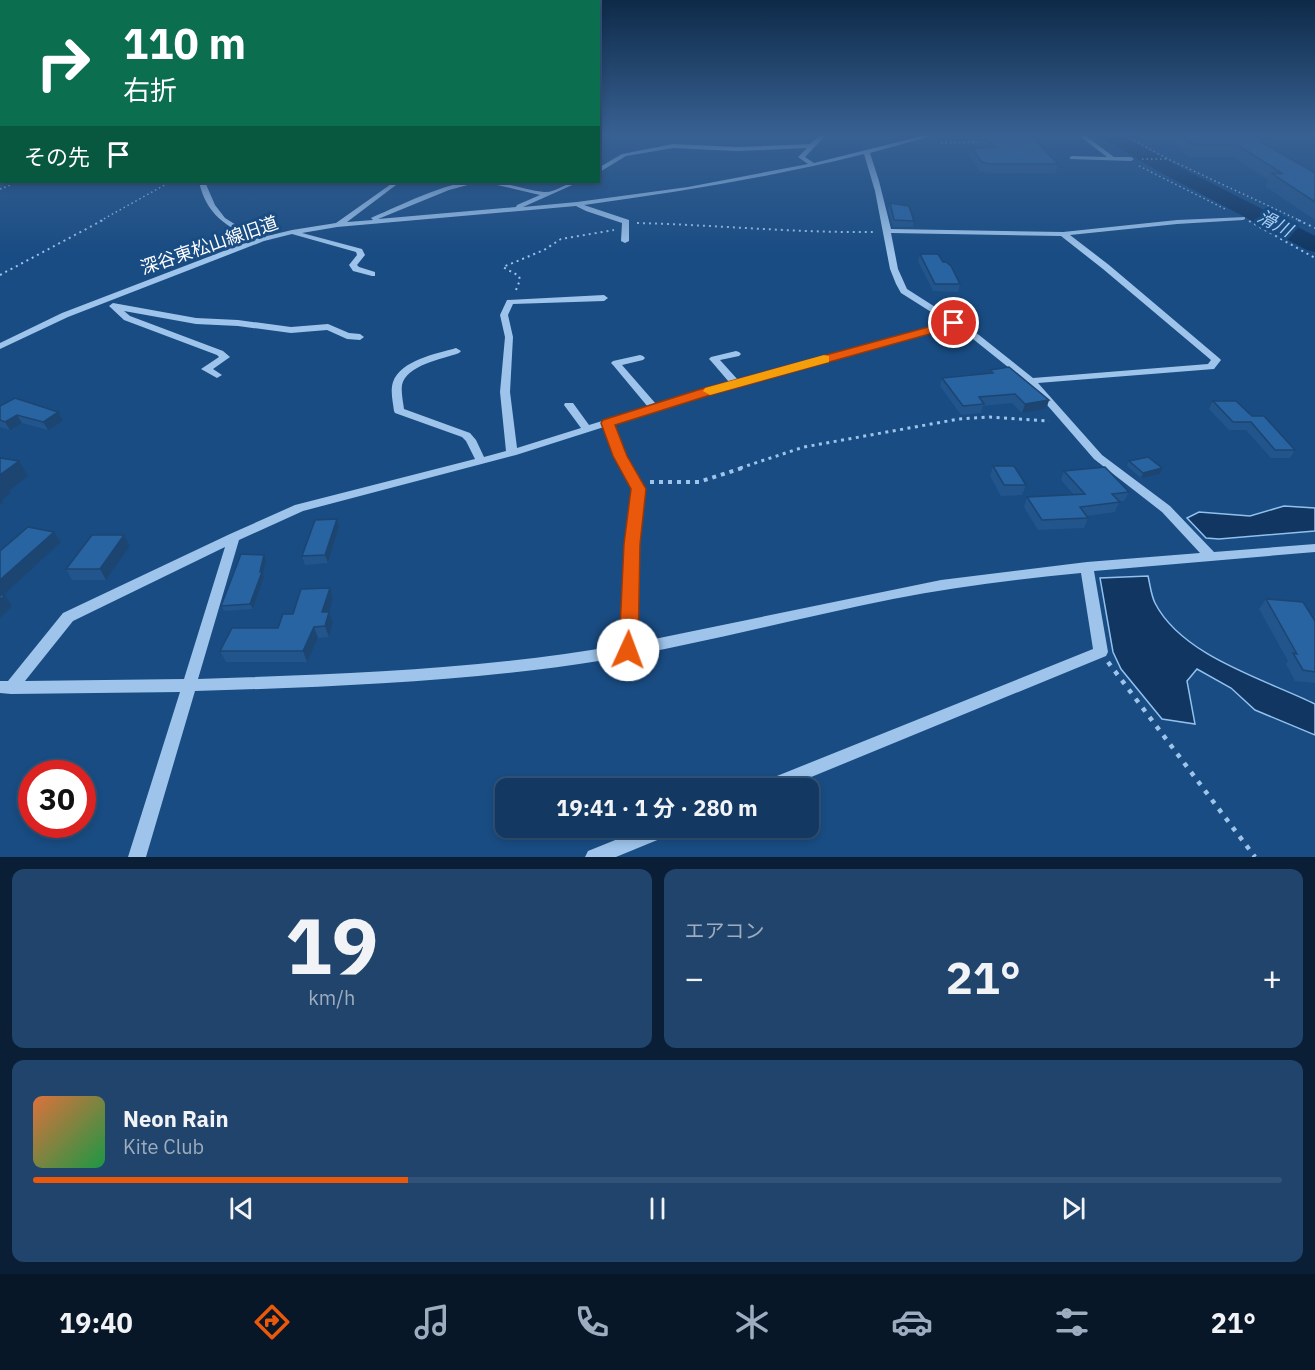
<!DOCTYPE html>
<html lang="ja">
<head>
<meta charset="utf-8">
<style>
  body { margin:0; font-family:"IBM Plex Sans","Noto Sans JP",sans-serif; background:#20446b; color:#f1f3f6; height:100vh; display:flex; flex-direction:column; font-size:22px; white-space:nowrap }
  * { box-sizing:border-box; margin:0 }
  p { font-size:20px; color:#9dacbe }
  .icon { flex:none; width:33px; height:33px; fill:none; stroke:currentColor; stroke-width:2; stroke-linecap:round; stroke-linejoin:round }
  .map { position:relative; height:857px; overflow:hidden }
  .sheet { display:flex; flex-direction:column; gap:12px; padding:12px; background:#0a1f36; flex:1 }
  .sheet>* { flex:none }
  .banner { position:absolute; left:0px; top:0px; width:600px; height:183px; box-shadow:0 3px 9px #0003,0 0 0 2px #325377; background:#0b6e4f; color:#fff; overflow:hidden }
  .speed { position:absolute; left:18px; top:760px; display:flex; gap:12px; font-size:30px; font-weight:700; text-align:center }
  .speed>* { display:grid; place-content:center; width:78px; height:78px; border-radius:50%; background:#133962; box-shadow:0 3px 9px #0003,0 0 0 2px #325377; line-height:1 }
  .speed .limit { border:9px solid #d22; background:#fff; color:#111 }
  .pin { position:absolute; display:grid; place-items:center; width:51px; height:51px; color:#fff; margin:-26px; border:3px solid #fff; border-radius:50%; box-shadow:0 2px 6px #0007 }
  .me { position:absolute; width:66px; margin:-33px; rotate:2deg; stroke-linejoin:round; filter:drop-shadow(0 0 4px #0008) }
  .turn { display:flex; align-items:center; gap:21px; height:126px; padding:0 24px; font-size:27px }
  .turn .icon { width:78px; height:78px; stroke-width:2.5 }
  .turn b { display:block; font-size:42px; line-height:51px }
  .then { display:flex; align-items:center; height:57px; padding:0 24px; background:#0003; gap:12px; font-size:22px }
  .big { font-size:45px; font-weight:700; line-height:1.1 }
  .sheet .tile { flex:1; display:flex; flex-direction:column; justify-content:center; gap:9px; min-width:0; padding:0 21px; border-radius:12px; background:#20446b }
  .sheet .dial { align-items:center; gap:0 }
  .dial b { font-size:78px; line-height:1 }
  .song { display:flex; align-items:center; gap:18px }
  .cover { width:72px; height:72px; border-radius:9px; background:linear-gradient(135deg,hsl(20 70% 55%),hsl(140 70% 35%)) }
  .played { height:6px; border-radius:3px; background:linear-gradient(90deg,#ea580c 30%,#325377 30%) }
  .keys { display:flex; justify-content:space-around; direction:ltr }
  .heat { display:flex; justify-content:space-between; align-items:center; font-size:33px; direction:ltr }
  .sheet .tiles { flex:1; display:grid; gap:12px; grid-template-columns:1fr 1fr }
  .tile:last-child { grid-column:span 2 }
  .trip { position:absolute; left:495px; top:778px; width:324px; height:60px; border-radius:12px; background:#133962; box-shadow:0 3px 9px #0003,0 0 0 2px #325377; font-weight:700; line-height:60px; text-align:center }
  .dock { display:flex; height:96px; justify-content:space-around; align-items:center; background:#081727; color:#9dacbe }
  .dock .icon { width:42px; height:42px }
  .dock .active { color:#ea580c }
  .dock b { font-size:27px; color:#f1f3f6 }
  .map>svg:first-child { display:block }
  .water { fill:#103661; stroke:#91c0ee; stroke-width:1.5 }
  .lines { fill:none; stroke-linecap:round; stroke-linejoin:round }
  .river { fill:#103661; fill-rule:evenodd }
  .path-far4 { stroke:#9ec4eb; stroke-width:1.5; stroke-dasharray:1.5 3; stroke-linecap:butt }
  .path-far3 { stroke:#9ec4eb; stroke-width:2; stroke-dasharray:2 4; stroke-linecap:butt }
  .path-far2 { stroke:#9ec4eb; stroke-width:3; stroke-dasharray:3 4.5; stroke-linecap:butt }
  .path-far1 { stroke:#9ec4eb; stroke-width:4; stroke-dasharray:4 5; stroke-linecap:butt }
  .path { stroke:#9ec4eb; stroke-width:4.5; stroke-dasharray:4.5 7; stroke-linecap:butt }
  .minor { fill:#9ec4eb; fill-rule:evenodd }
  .wall { fill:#22558b }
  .shaded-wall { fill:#1c4571 }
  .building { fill:#2863a2; stroke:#1c4571; stroke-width:1.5 }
  .route { fill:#ea580c; stroke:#983908; stroke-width:1.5 }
  .slow { fill:#f59e0b }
  .labels { text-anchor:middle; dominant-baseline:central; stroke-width:6; stroke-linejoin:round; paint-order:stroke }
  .far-water-label { font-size:18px; font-style:italic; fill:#aacef3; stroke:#194c83 }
  .far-street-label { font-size:18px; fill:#fff; stroke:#194c83 }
</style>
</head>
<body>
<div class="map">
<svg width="1315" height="857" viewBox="0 0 1315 857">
  <rect width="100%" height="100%" fill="#194c83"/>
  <path class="water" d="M1284 506 1315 508V531L1219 539 1206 538 1187 518 1199 512 1250 516Z
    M1148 576C1150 584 1151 595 1155 603 1182 656 1264 679 1315 704V735L1255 710 1231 688 1197 669 1187 681 1195 724 1162 719 1121 669 1113 652 1100 578Z"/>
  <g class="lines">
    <path class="river" d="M1100 134H1120L1172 163 1315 236V252L1307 250 1158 171 1102 138Z"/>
    <path class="path-far4" d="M741 134 746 138
      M1122 134 1168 159 1301 221
      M941 143 981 142
      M1142 159H1166
      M1139 166 1225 209
      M0 189 19 182
      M100 221 170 182"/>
    <path class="path-far3" d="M1298 220 1315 228
      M1249 221 1315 258
      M637 223C717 225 796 233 876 232
      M0 275 103 220
      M516 290 520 280 519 276 503 267 544 250 561 239 614 230"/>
    <path class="path-far2" d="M740 468 804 447 959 419 990 417 1049 421"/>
    <path class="path-far1" d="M650 482H699L745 467"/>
    <path class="path" d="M1108 662 1255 857"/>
    <path class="minor" d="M821 134H827L805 157 814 163 930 134H939L870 153 879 181 891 229 1063 232 1177 220 1245 217V219L1243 220 1177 224 1070 235 1109 265 1219 358 1221 360 1214 369 1038 383 1102 455 1170 506 1214 552 1315 544V552L1094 571 1108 652 1106 656 782 789H755L757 784 1093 649 1081 573C1018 579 955 587 893 599 797 618 702 644 605 660 470 682 332 687 195 691L146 857H128L180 692 11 694 0 693V681H8L63 613 230 534 295 505 475 459 466 441 462 437 395 413 394 411C393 402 390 391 393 382 401 360 436 354 456 348L461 351 459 353C443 359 406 365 402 385 401 393 403 401 404 409L470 433 476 440 484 457 506 451 500 392 505 337 500 315 507 300 604 295 608 298 604 301 513 304 508 315 513 337 510 392 517 448 581 428 564 405 565 403H573L589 425 648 407 613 365 611 363 613 361 640 355 643 356 645 358 643 360 622 365 656 404 729 382 711 361 709 359 711 357 736 351 739 352 741 354 739 356 720 360 738 380 947 322 901 293 896 284 890 269 875 191 864 154C772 177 678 192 584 205L629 220V241L625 243 621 241 622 223 586 211 576 206 337 227 302 233 362 249 365 255 357 265 359 267 375 272V276H372L353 271 349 265 357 255 356 252 292 234 264 241 68 317 0 349V343L62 313 255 239C225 226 207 215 199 182H205L215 205 225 218 241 228 263 237 292 230 336 223 394 182H400L347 222 373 220 371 218 373 217C400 206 451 179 479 182L449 190 378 219 516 207 517 205 540 195 489 183 488 182C507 182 525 190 544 192 556 193 567 181 579 182L523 207 577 202 688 187 808 164 798 157 807 148 738 151 673 148 626 156 598 173V168L622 154 673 144 738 147 810 144ZM891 233 1061 236 1103 269 1211 360 1208 364 1033 378 979 335 907 289 898 269ZM953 326 973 339 1028 383 1094 459 1162 512 1200 553 1087 562 941 580 635 643 638 544 644 489 625 456 614 424 706 395ZM604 427 615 456 632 489 626 544 621 645C482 670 339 674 198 679L239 540 303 511 516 455ZM225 547 184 679 25 681 73 621Z
      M1077 134H1083L1114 157H1131L1134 159 1131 161 1070 159V157L1072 156 1107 157Z
      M113 303 196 318 238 320 291 327 328 324 349 333 360 334 364 337 360 340 347 339 327 330 291 333 238 326 196 324 124 311 130 316 223 351 230 357 213 369 222 375 217 378 201 369 219 357 217 355 124 320 109 306Z
      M645 828H675L672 834 616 857H585L588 851Z"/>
  </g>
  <path class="wall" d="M985 134H1029L1058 164 1055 173H988L980 172 970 157 972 148 984 147 981 145 983 136H985Z
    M1157 134H1273L1272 136H1251L1315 173V220L1265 186 1268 180 1233 157H1190Z
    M890 203 914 221 913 227H893L888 210Z
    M920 254 943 262 960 284 958 292 933 291 918 261Z
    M990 370 1049 400 1046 409 1022 413 1012 403 983 406 981 413 961 415 940 386 942 378 989 374Z
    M1213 401 1252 416 1295 450 1290 458H1271L1246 430H1229L1209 409Z
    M0 406 63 421 48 430 22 423 10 430 0 427Z
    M1129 461 1162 468 1160 474 1141 478 1127 466Z
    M993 466 1026 485 1022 495 1001 496 990 476Z
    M1064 471 1129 492 1124 501 1119 502 1115 512 1086 516 1088 518 1084 528 1038 530 1024 507 1027 497 1074 495 1061 480Z
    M337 519 339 527 328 563 305 565 302 556Z
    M124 535 130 546 106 580H72L66 569Z
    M266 561 263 574 264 577 253 609 224 611 221 606Z
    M330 588 333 598 329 612 333 622 329 637 318 638 307 662H226L220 651 278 628 293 614Z
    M1266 599 1315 621V683L1295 681 1286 664 1288 661 1259 609Z"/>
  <path class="shaded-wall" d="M1049 400 1046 409 1022 413 1025 404Z
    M58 412 63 421 48 430 43 422Z
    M17 415 22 423 10 430 5 422Z
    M19 461 28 476 9 491 11 493 2 500 3 503 0 505V475Z
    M1162 468 1160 474 1141 478 1143 473Z
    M337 519 339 527 328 563 325 555Z
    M54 532 61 542 0 598V580Z
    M124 535 130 546 106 580 100 569Z
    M264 555 266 561 263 574 264 577 253 609 250 604 260 572Z
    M330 588 333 598 328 617 329 612 333 622 329 637 325 626 322 612Z
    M5 595 12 606 0 618V600Z
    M314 627 318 638 307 662 303 651Z"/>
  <path class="building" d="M989 134H1029L1058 164H990L982 162 972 148 996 147 983 136H991Z
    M1179 134H1247L1315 173V202L1271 173 1283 174 1238 145H1195Z
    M890 203 909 206 914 221 894 220Z
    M920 254H938L943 262H946L951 266 960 284H935Z
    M1009 367 1049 400 1025 404 1015 394 979 397 984 404 963 406 942 378 993 373 990 370Z
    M15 398 58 412 43 422 17 415 5 422 0 420V406Z
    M1213 401H1236L1252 416H1264L1295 450H1275L1251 422H1233Z
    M1148 457 1162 468 1143 473 1129 461Z
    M0 458 19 461 0 475Z
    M993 466H1014L1026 485H1004Z
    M1105 467 1129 492 1112 494 1120 502 1080 507 1088 518 1042 520 1027 497 1085 494 1064 471Z
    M337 519 325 555 302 556 315 520Z
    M28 527 54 532 0 580V551Z
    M92 535H124L100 569H66Z
    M241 554 264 555 260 572H262L250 604 221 606Z
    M330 588 322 612H329L325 626 314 627 303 651H220L232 628H278L283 614H293L301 589Z
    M0 595H5L0 600Z
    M1266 599 1303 602 1315 621V672L1303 670 1293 653 1297 654Z"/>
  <linearGradient id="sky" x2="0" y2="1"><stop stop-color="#0e2a48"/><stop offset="0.53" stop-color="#386193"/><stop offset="1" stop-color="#386193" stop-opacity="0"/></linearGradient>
  <rect width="1315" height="254" fill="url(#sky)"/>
  <path class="route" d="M954 320 958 321V326L707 396 615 425 627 456 646 489 640 544 638 650 635 655 628 657 622 655 619 650 624 544 631 489 613 456 601 423 603 420 698 390Z"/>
  <path class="slow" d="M824 355 829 356V362L710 395 703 391 705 388Z"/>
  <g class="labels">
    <g class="far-water-label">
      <text transform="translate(1275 223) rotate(28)">滑川</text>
    </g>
    <g class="far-street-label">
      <text transform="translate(209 245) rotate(-19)">深谷東松山線旧道</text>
    </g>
  </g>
</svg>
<div class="speed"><div class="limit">30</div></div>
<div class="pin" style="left:954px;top:323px;background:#d93025"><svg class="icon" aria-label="arrive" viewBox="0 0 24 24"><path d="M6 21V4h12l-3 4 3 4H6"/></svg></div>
<svg class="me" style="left:628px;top:650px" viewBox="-20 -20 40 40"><circle r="19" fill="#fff"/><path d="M0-13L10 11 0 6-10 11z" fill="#ea580c"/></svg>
<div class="trip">19:41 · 1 分 · 280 m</div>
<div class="banner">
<div class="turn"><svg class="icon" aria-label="right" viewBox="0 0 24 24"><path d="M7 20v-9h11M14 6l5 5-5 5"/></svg><div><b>110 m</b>右折</div></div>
<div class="then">その先<svg class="icon" aria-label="arrive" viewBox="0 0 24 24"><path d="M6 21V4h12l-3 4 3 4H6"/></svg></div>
</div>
</div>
<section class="sheet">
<div class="tiles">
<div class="tile dial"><b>19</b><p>km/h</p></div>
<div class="tile"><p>エアコン</p>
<div class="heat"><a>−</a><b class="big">21°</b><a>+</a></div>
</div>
<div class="tile">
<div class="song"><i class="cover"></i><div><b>Neon Rain</b><p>Kite Club</p></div></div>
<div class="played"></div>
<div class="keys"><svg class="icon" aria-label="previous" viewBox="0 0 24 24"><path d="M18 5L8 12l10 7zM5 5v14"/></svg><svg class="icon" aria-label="pause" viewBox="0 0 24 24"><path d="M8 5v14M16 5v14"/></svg><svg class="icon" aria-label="next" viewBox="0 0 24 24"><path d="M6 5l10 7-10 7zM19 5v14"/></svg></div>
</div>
</div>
</section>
<nav class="dock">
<b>19:40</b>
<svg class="icon active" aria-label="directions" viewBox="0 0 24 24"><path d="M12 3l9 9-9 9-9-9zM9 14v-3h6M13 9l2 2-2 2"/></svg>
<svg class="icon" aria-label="music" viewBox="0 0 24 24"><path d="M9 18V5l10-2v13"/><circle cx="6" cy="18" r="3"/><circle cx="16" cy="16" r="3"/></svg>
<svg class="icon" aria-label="phone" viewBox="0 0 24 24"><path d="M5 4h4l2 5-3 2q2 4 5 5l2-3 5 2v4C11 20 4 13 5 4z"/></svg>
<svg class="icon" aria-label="climate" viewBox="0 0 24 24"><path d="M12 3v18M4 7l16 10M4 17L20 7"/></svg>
<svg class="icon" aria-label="car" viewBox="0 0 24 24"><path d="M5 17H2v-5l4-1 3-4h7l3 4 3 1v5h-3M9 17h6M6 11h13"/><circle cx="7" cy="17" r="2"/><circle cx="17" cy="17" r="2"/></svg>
<svg class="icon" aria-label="filters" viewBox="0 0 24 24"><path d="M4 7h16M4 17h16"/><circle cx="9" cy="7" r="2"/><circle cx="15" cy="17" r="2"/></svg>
<b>21°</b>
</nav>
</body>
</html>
